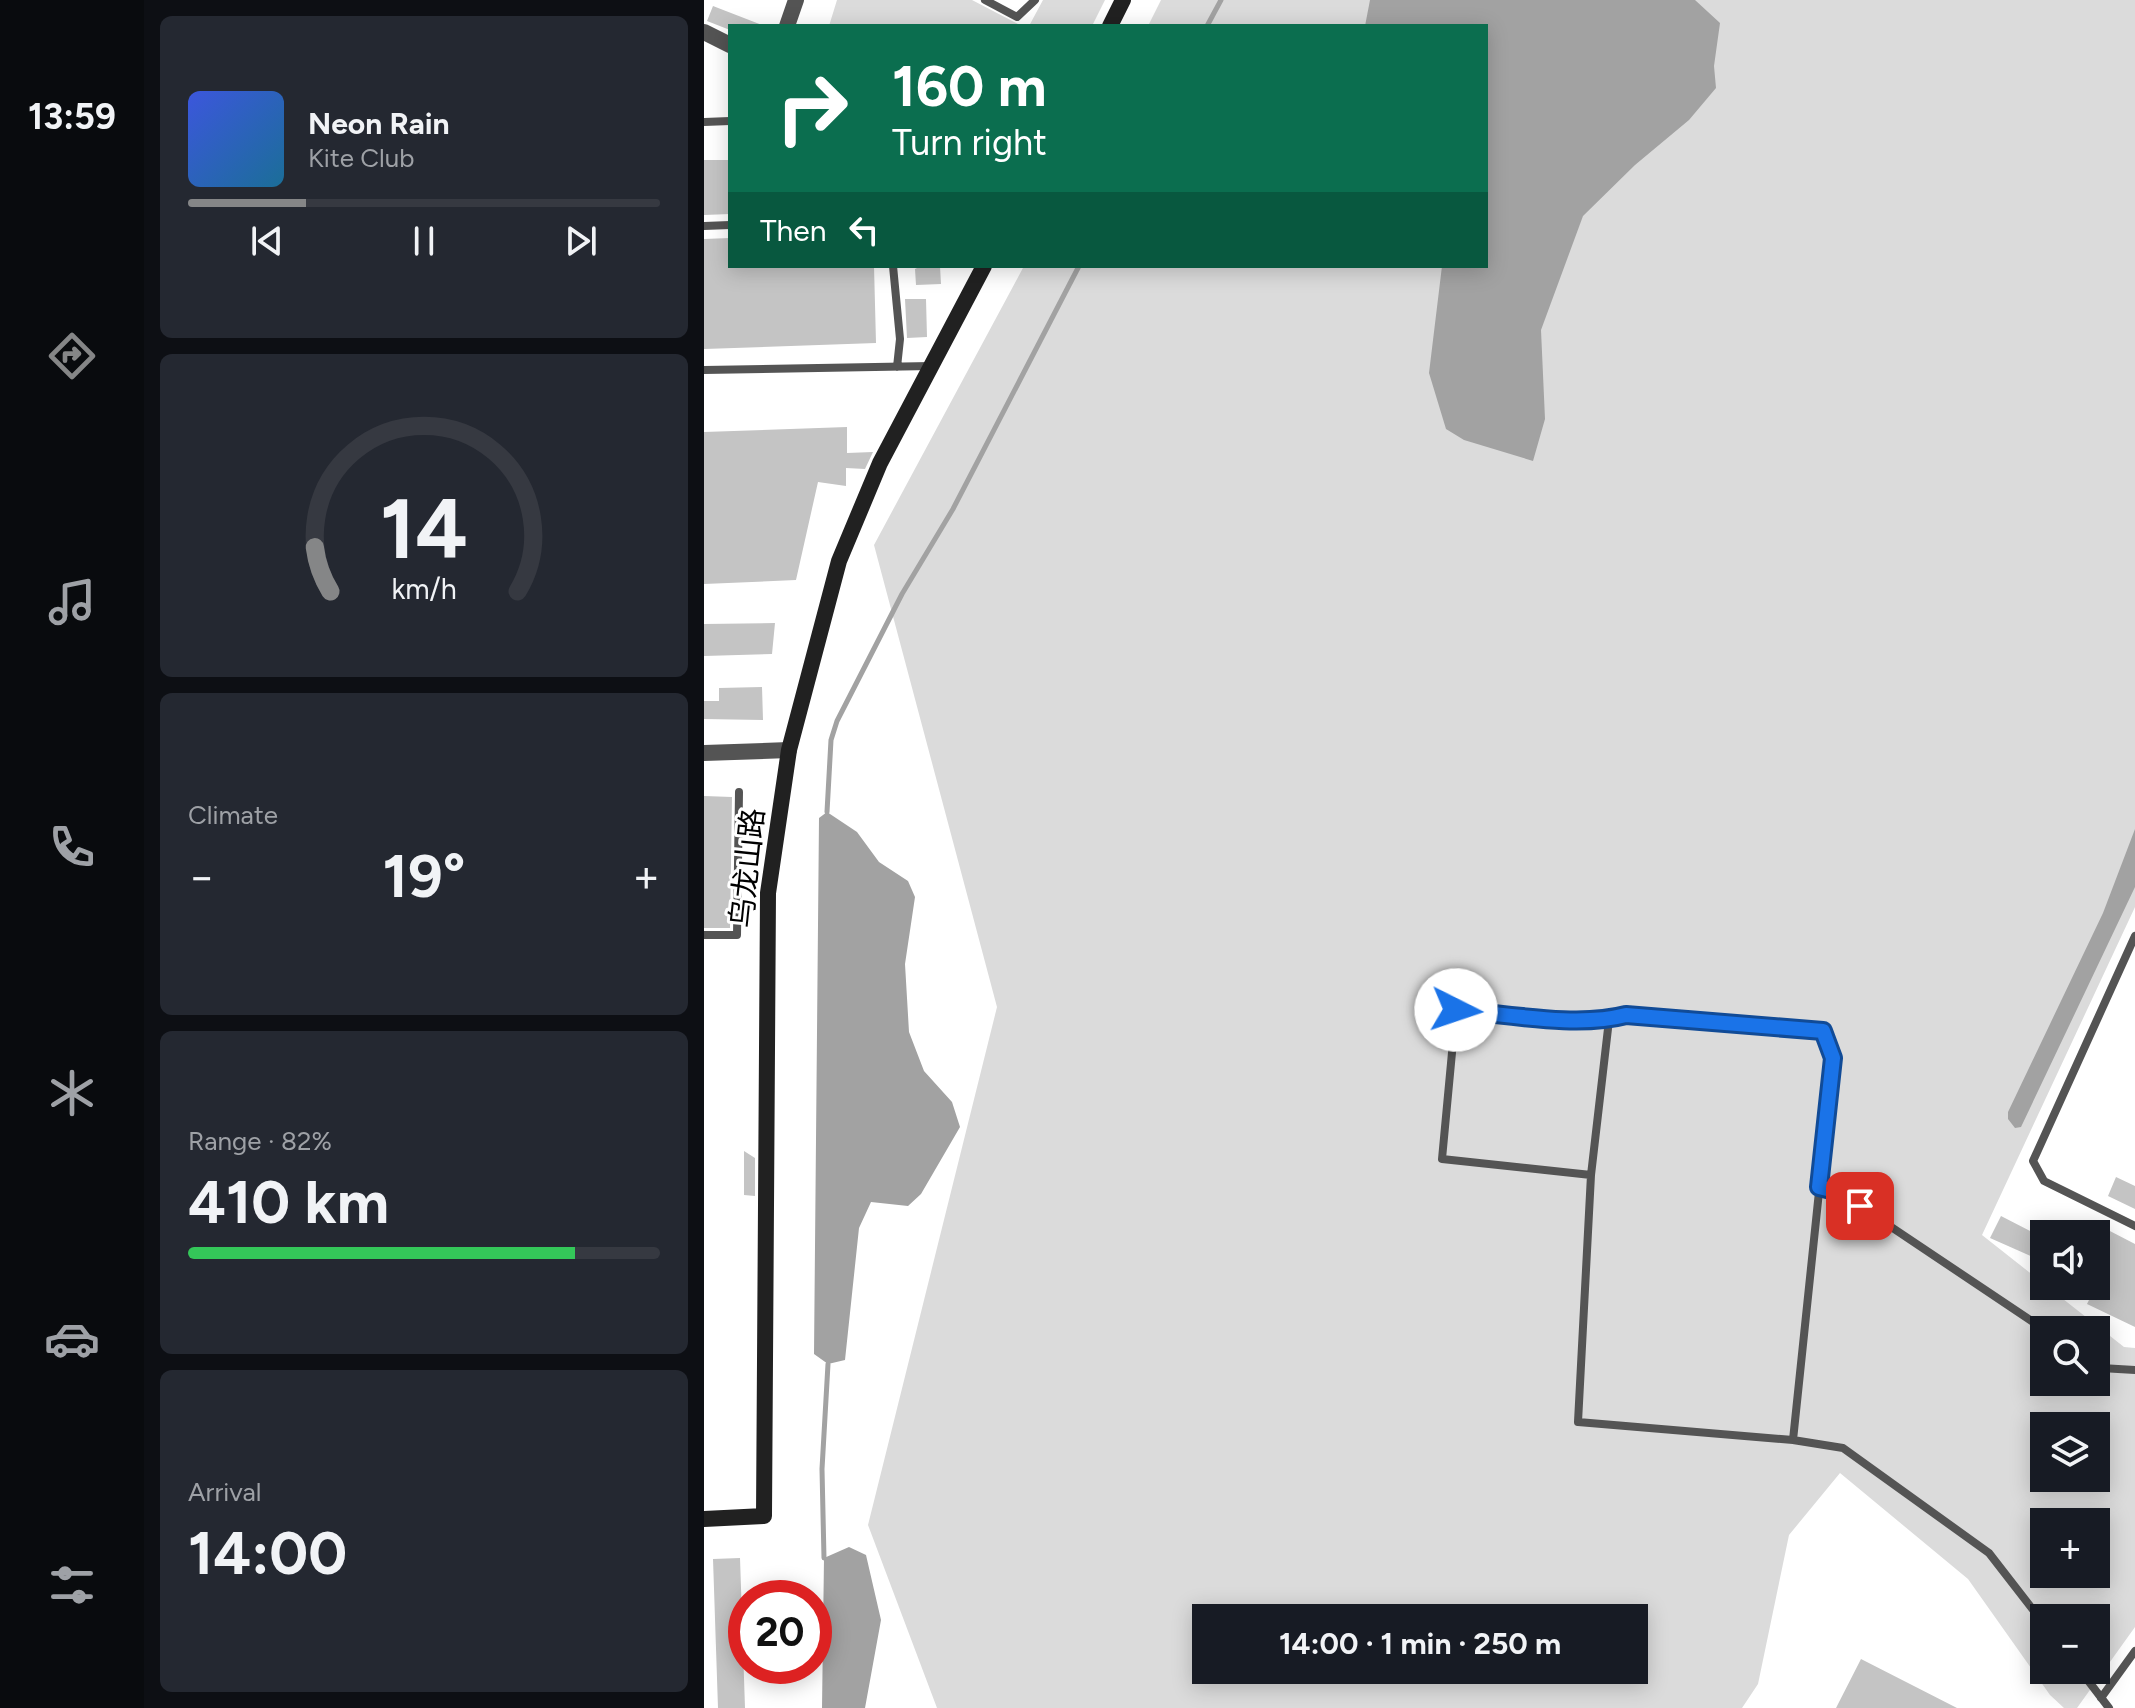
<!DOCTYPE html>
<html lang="en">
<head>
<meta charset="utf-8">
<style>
  body { margin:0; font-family:Figtree,"Noto Sans SC",sans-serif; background:#242831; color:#f1f3f6; height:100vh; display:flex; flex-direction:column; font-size:30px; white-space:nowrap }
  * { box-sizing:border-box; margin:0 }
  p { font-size:26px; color:#9ea1a6 }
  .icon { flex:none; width:44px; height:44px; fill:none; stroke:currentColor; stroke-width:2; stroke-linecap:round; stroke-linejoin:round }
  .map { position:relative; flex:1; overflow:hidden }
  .details { display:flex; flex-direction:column; gap:16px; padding:16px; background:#0d0f14; width:560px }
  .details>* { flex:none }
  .guide { position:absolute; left:24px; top:24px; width:760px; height:244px; border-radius:0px; box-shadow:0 4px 20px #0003; background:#0b6e4f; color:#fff; overflow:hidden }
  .tools { position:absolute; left:1326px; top:1220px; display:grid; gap:16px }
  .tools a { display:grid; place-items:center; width:80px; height:80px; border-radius:0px; background:#171b24; box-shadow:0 4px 20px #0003; font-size:40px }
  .speed { position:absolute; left:24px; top:1580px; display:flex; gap:16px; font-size:40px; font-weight:700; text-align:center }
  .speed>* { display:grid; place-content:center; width:104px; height:104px; border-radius:50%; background:#171b24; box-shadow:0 4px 20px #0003; line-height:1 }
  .speed .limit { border:12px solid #d22; background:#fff; color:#111 }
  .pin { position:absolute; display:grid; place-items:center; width:68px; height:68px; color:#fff; margin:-34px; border-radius:16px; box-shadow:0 4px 12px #0006 }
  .me { position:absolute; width:88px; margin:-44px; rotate:94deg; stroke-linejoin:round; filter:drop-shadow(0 0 6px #0008) }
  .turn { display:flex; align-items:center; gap:28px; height:168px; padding:0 32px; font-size:36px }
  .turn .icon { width:104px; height:104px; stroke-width:2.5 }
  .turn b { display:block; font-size:56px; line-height:68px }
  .then { display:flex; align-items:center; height:76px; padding:0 32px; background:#0003; gap:16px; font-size:30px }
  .big { font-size:60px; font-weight:700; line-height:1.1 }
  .details .card { flex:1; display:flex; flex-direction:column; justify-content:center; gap:12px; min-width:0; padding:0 28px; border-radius:12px; background:#242831 }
  .details .dial { align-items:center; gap:0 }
  .dial svg { height:208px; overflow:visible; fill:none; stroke:#363941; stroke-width:7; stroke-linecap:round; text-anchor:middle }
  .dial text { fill:#f1f3f6; stroke:none }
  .song { display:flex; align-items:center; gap:24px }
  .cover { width:96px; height:96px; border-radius:12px; background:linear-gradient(135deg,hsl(230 70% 55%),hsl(200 70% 35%)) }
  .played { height:8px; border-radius:4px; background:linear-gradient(90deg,#858687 25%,#363941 25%) }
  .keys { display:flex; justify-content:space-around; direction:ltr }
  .heat { display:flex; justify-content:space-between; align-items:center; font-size:44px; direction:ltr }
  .charge { height:12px; border-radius:6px; background:linear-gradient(90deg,#34c759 82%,#363941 0) }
  .trip { position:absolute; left:488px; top:1604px; width:456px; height:80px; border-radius:0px; background:#171b24; box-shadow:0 4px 20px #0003; font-weight:700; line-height:80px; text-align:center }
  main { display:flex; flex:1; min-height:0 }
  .tab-bar { display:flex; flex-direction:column; width:144px; justify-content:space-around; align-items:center; background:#090b0e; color:#9ea1a6 }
  .tab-bar .icon { width:56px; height:56px }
  .tab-bar .selected { color:#858687 }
  .tab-bar b { font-size:36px; color:#f1f3f6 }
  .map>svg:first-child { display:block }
  .green { fill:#dbdbdb; fill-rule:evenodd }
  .water { fill:#a2a2a2 }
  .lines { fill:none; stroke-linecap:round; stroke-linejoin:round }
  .stream { stroke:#a2a2a2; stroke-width:5 }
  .building { fill:#c4c4c4 }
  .lane { stroke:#545454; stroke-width:8 }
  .street { stroke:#545454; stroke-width:16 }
  .secondary { stroke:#212121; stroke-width:16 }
  .route-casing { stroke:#114b97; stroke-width:20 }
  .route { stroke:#1a73e8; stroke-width:14 }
  .labels { text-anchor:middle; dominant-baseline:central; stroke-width:6; stroke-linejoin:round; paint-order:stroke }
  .street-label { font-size:30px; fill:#000; stroke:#fff }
</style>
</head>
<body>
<main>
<nav class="tab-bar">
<b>13:59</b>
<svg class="icon selected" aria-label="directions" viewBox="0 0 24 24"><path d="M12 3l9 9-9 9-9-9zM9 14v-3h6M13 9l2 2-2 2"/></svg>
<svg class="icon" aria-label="music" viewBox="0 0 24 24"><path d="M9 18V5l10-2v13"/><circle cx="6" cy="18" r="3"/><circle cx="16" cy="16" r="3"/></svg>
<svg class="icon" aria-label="phone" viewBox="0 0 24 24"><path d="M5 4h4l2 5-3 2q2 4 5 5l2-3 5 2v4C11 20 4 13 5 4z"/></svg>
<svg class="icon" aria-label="climate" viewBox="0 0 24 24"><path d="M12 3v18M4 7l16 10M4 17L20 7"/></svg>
<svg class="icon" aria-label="car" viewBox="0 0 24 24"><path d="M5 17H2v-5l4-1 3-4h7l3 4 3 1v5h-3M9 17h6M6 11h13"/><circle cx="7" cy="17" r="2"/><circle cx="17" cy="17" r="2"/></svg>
<svg class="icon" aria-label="filters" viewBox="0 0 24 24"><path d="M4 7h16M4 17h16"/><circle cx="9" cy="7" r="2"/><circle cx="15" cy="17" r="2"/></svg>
</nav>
<section class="details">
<div class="card">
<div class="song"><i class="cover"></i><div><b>Neon Rain</b><p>Kite Club</p></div></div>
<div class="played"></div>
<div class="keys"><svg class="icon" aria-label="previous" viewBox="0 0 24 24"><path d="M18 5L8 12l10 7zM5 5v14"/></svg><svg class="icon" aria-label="pause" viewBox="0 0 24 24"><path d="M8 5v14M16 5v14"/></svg><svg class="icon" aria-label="next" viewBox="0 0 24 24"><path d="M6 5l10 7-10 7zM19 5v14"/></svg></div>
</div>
<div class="card dial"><svg viewBox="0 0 100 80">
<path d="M14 69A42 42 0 1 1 86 69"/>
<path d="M14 69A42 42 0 0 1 8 52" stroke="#858687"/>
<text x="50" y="56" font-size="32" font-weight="700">14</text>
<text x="50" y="72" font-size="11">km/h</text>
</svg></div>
<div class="card"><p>Climate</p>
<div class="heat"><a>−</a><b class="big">19°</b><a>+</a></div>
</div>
<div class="card"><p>Range · 82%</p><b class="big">410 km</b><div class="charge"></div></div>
<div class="card"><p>Arrival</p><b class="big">14:00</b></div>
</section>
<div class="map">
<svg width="1431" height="1708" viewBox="0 0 1431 1708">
  <rect width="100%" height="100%" fill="#fff"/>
  <path class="green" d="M133 0H268L318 26H125Z
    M339 0H401L388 26H325Z
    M457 0H1431V907L1278 1235 1420 1347 1431 1348V1627L1373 1708H1360L1346 1695 1264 1579 1136 1473 1085 1535 1054 1684 1038 1708H233L164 1525 293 1007 170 545 320 266H782V26H444ZM1340 1330H1392V1382H1340ZM1340 1426H1392V1478H1340ZM1340 1522H1392V1574H1340ZM502 1618H930V1670H502ZM1340 1618H1392V1670H1340Z"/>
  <path class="water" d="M666 0H991L1016 23 1010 66 1012 88 985 120 931 165 879 216 837 330 841 419 829 461 760 440 742 429 725 373 738 266H782V26H661Z
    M123 812 153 832 175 862 204 881 211 897 201 964 205 1032 220 1071 248 1102 256 1127 217 1194 204 1206 167 1202 155 1228 141 1360 124 1364 110 1354 115 818Z
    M1431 829V887L1317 1127 1311 1128 1304 1119V1112L1399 913Z
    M145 1547 162 1555 177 1620 161 1708H118L120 1558Z"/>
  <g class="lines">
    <path class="stream" d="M503 26 517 0
      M123 812 127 740 133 721 198 594 249 509 375 266
      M120 1558 118 1469 124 1364"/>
  </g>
  <path class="building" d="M9 6 58 25V26H26V30L3 21Z
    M0 160H26V214L0 215Z
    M26 238V266H170L172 343 0 349V239Z
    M217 266H236L237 284 212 285 211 269Z
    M201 299H222L223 337 203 338Z
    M143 427V453L169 452 161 469 142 468V486L114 482 92 580 0 584V432Z
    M71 623 68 654 0 656V624Z
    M58 687 59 720 0 719V701H15V688Z
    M0 796 28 797 26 928H0Z
    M40 1151 51 1158V1196L40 1195Z
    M1412 1177 1431 1186V1209L1404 1196Z
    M1297 1216 1340 1238V1262L1286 1238Z
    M1402 1229 1431 1244V1327L1383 1304 1392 1286V1251Z
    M36 1558 41 1708H14L9 1559Z
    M1157 1659 1253 1708H1132Z"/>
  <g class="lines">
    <path class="lane" d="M281 0 313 17 331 0
      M0 122 26 121
      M0 226 26 225
      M189 266 196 339 193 367
      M0 370 227 366
      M0 935H33L35 792
      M1431 936 1329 1161 1340 1181 1431 1226
      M905 1020 887 1175 874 1422 1089 1440 1139 1448 1285 1553 1340 1624
      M887 1175 738 1159 752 1010C803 1014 873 1028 922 1015L1119 1031 1129 1058 1089 1440
      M1115 1187 1135 1192 1341 1330
      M1392 1365 1397 1368 1431 1370
      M1376 1670 1405 1708
      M1397 1698 1431 1651"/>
    <path class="street" d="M83 26 92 0
      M0 32 26 45
      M0 753 85 750"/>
    <path class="secondary" d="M406 26 419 0
      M0 1519 60 1516 64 893 85 750 135 561 176 463 280 266"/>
  </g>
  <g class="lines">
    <g class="route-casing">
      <path id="route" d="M752 1010C803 1014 873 1028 922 1015L1119 1031 1129 1058 1115 1187 1135 1192 1156 1206"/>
    </g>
    <use href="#route" class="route"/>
  </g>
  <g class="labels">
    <g class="street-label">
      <text transform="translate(43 868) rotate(-84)">乌龙山路</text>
    </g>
  </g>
</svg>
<div class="tools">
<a><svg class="icon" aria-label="sound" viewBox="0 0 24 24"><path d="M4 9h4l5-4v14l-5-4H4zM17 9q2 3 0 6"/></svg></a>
<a><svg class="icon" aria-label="search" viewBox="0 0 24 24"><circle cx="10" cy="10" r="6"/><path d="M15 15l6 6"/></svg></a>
<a><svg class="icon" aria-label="layers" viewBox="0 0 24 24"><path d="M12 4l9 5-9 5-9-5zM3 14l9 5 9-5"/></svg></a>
<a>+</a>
<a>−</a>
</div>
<div class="speed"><div class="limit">20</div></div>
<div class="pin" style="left:1156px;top:1206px;background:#d93025"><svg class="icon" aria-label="arrive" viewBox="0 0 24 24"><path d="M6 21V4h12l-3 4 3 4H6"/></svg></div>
<svg class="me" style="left:752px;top:1010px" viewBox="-20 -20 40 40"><circle r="19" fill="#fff"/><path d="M0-13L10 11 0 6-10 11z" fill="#1a73e8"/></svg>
<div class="trip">14:00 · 1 min · 250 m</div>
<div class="guide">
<div class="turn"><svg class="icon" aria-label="right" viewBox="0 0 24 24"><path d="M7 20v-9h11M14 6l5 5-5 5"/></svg><div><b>160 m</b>Turn right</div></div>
<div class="then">Then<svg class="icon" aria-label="left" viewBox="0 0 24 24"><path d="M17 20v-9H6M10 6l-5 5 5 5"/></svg></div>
</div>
</div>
</main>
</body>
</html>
